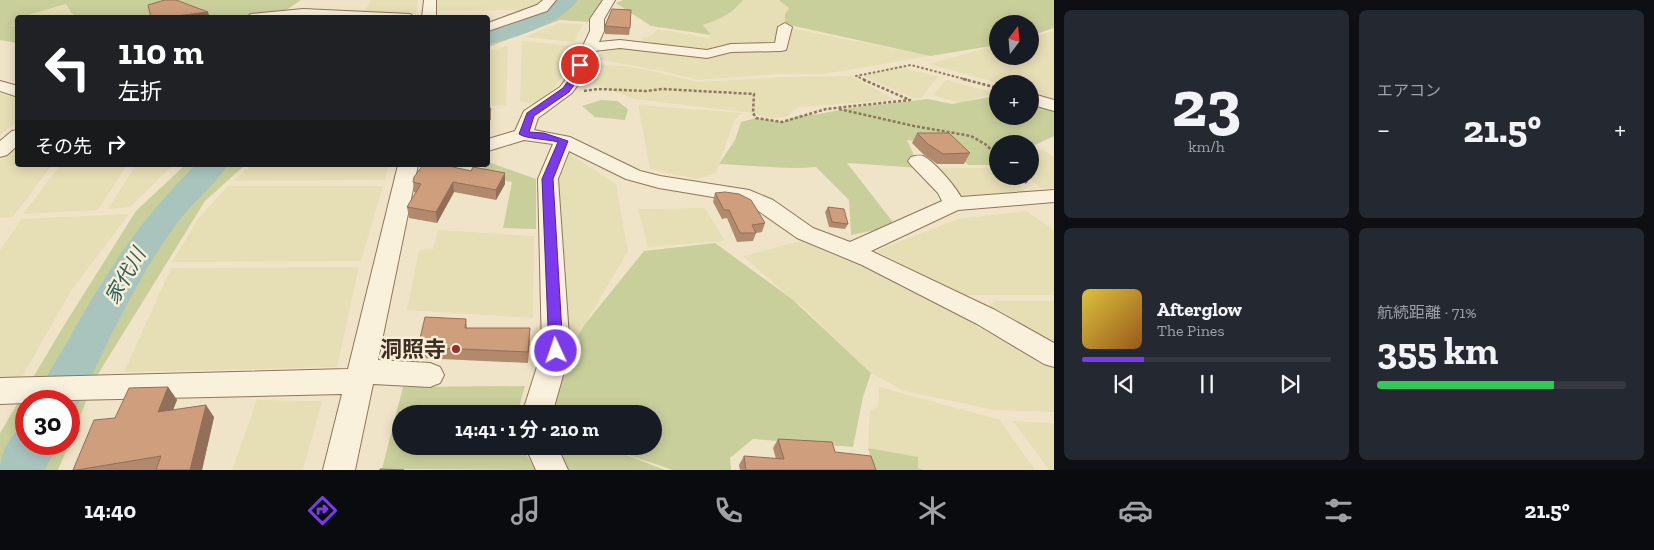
<!DOCTYPE html>
<html lang="ja">
<head>
<meta charset="utf-8">
<style>
  body { margin:0; font-family:"Zilla Slab","Noto Sans JP",serif; background:#242831; color:#f1f3f6; height:100vh; display:flex; flex-direction:column; font-size:19px; white-space:nowrap }
  * { box-sizing:border-box; margin:0 }
  p { font-size:16px; color:#9ea1a6 }
  .icon { flex:none; width:28px; height:28px; fill:none; stroke:currentColor; stroke-width:2; stroke-linecap:round; stroke-linejoin:round }
  .map { position:relative; flex:1; overflow:hidden }
  .details { display:flex; flex-direction:column; gap:10px; padding:10px; background:#0d0f14; width:600px }
  .details>* { flex:none }
  .banner { position:absolute; left:15px; top:15px; width:475px; height:152px; border-radius:5px; box-shadow:0 2px 12px #0003; background:#202124; color:#fff; overflow:hidden }
  .needle { width:32px; rotate:16deg }
  .fabs { position:absolute; left:989px; top:15px; display:grid; gap:10px }
  .fabs a { display:grid; place-items:center; width:50px; height:50px; border-radius:50%; background:#171b24; box-shadow:0 2px 12px #0003; font-size:25px }
  .speed { position:absolute; left:15px; top:390px; display:flex; gap:10px; font-size:25px; font-weight:700; text-align:center }
  .speed>* { display:grid; place-content:center; width:65px; height:65px; border-radius:50%; background:#171b24; box-shadow:0 2px 12px #0003; line-height:1 }
  .speed .limit { border:8px solid #d22; background:#fff; color:#111 }
  .pin { position:absolute; display:grid; place-items:center; width:42px; height:42px; color:#fff; margin:-21px; border:2px solid #fff; border-radius:50%; box-shadow:0 1px 5px #0007 }
  .me { position:absolute; width:55px; margin:-28px; rotate:357deg; stroke-linejoin:round; filter:drop-shadow(0 0 4px #0008) }
  .turn { display:flex; align-items:center; gap:18px; height:105px; padding:0 20px; font-size:22px }
  .turn .icon { width:65px; height:65px; stroke-width:2.5 }
  .turn b { display:block; font-size:35px; line-height:42px }
  .then { display:flex; align-items:center; height:48px; padding:0 20px; background:#0003; gap:10px; font-size:19px }
  .big { font-size:38px; font-weight:700; line-height:1.1 }
  .details .tile { flex:1; display:flex; flex-direction:column; justify-content:center; gap:8px; min-width:0; padding:0 18px; border-radius:8px; background:#242831 }
  .details .dial { align-items:center; gap:0 }
  .dial b { font-size:65px; line-height:1 }
  .song { display:flex; align-items:center; gap:15px }
  .cover { width:60px; height:60px; border-radius:8px; background:linear-gradient(135deg,hsl(50 70% 55%),hsl(30 70% 35%)) }
  .played { height:5px; border-radius:2px; background:linear-gradient(90deg,#7c3aed 25%,#363941 25%) }
  .keys { display:flex; justify-content:space-around; direction:ltr }
  .heat { display:flex; justify-content:space-between; align-items:center; font-size:28px; direction:ltr }
  .charge { height:8px; border-radius:4px; background:linear-gradient(90deg,#34c759 71%,#363941 0) }
  .details .tiles { flex:1; display:grid; gap:10px; grid-template-columns:repeat(2,1fr) }
  .trip { position:absolute; left:392px; top:405px; width:270px; height:50px; border-radius:25px; background:#171b24; box-shadow:0 2px 12px #0003; font-weight:700; line-height:50px; text-align:center }
  .tab-bar { display:flex; height:80px; justify-content:space-around; align-items:center; background:#090b0e; color:#9ea1a6 }
  .tab-bar .icon { width:35px; height:35px }
  .tab-bar .on { color:#7c3aed }
  .tab-bar b { font-size:22px; color:#f1f3f6 }
  main { display:flex; flex:1; min-height:0 }
  .map>svg:first-child { display:block }
  .farmland { fill:#e6deb5 }
  .green { fill:#c9cf9b }
  .lines { fill:none; stroke-linecap:round; stroke-linejoin:round }
  .river { fill:#a9c4bc; fill-rule:evenodd }
  .minor-casing { stroke:#8d765c; stroke-width:2 }
  .path-far2 { stroke:#8d765c; stroke-width:2; stroke-dasharray:2.5 2; stroke-linecap:butt }
  .path-far1 { stroke:#8d765c; stroke-width:2.5; stroke-dasharray:3 2; stroke-linecap:butt }
  .path { stroke:#8d765c; stroke-width:3; stroke-dasharray:4 2.5; stroke-linecap:butt }
  .minor { fill:#faf1dc; fill-rule:evenodd }
  .wall { fill:#b2896c }
  .shaded-wall { fill:#916f58 }
  .building { fill:#cf9f7d; stroke:#916f58 }
  .route { fill:#7c3aed; stroke:#51269a }
  .poi-dot { fill:#9e2a2b; stroke:#f7eed8; stroke-width:2 }
  .labels { text-anchor:middle; dominant-baseline:central; stroke-width:5; stroke-linejoin:round; paint-order:stroke }
  .water-label { font-size:20px; font-style:italic; fill:#2f5d5a; stroke:#f7eed8 }
  .near-poi-label { font-size:22px; font-weight:bold; fill:#3d2e20; stroke:#f7eed8; text-anchor:end }
</style>
</head>
<body>
<main>
<div class="map">
<svg width="1054" height="470" viewBox="0 0 1054 470">
  <rect width="100%" height="100%" fill="#f0e4c8"/>
  <path class="farmland" d="M371 0H418L416 14 365 11Z
    M437 0H545L528 10 436 11Z
    M743 0H778L787 3 790 8 785 24 778 28 774 44 706 51 641 42 642 38 651 36 658 29 708 38 711 35 703 25 736 9Z
    M66 4 72 14 61 17H21Z
    M558 23 583 24 574 42 525 37Z
    M785 27 930 56 824 74H779L698 80 663 71 601 60V52L611 47 642 48 713 57 736 50 784 49Z
    M1054 31V100L1030 91V84H1002L928 64 997 45 998 56H1030V37Z
    M522 41 573 46 562 77 550 93 535 104 520 101Z
    M508 45 506 105 488 106V52Z
    M598 64 637 68 698 82 789 77 851 76 896 100 798 107 786 117 767 118 753 113 635 99 592 84Z
    M896 66 938 77 921 98H913L863 76Z
    M946 80 996 93 959 103 933 95Z
    M0 93 18 99 17 122 0 135Z
    M638 105 742 113 734 121 716 173 697 179 650 169Z
    M17 147 18 165H52L13 217 0 218V161Z
    M1042 149 1054 157V188H1040L1027 176H1030V159Z
    M570 154 616 184 628 251 562 363 558 176Z
    M60 165H127L98 210 23 214Z
    M136 165H173L130 207 108 209Z
    M251 165H388L385 180 233 181Z
    M957 168H997L998 176H1010L1026 192 958 196 934 169Z
    M228 186H383L361 261 172 262 198 219Z
    M705 208 725 241 648 247 638 209Z
    M1026 211 1054 230V295H962L876 251 958 219Z
    M129 214 71 291 17 386H0V250L22 219Z
    M438 230 534 236 533 318 407 310 419 250 433 249Z
    M801 241 943 298 1054 362V412L995 410 904 391 871 373 804 308 780 289 743 256Z
    M359 267 337 367 124 372 171 268Z
    M995 301H1054V350L985 310Z
    M879 387 1000 420 1035 470H924L918 468 917 457 868 448 870 410 878 407Z
    M257 400 322 401 303 470H232Z
    M1013 421 1054 423V470H1049Z"/>
  <path class="green" d="M0 0H301L282 13 261 18 79 17 72 14 66 4 18 18 17 26 10 25 17 27V43L0 40Z
    M554 0H607L590 22 560 20 488 47V29L530 16Z
    M623 0H743C732 14 720 19 703 25L711 35 651 26 616 3Z
    M779 0H1054V28L1030 36V24H998L997 45 930 56 785 24V14L789 8Z
    M995 96H997L998 116H1030V102L1054 111V136L1035 145 1030 150V144H998L997 165H968L948 144 907 140 920 168 847 163 896 226 851 235 849 200 816 167C784 170 752 165 719 164L735 140 741 122 756 118 782 122 798 116 819 114 850 108 928 99 952 104Z
    M601 100 617 101 628 109 625 120 595 117 582 106Z
    M488 162 536 179V229L503 228 512 182 479 176 485 165H488Z
    M185 165H245L205 201 95 379 69 444V401H26V444H69L58 470H0V433L63 327 136 211Z
    M715 243 792 299 871 373 863 397 853 447 753 439 730 458 731 470H673L622 453 665 470H552L541 446H654V414H539L557 371 585 324 644 251Z
    M525 386 517 414H401V446H521L536 470 382 469 403 387Z
    M868 448 918 457V468L924 470H874Z"/>
  <g class="lines">
    <path class="river" d="M557 0H578C562 23 514 39 488 44V31L534 14Z
      M196 165H228C213 187 191 204 175 226 133 284 104 350 73 415L69 416V401H35C44 379 58 358 70 337 105 274 143 215 196 165Z
      M26 425V444H58L45 470H0C0 454 11 431 26 425Z"/>
    <g class="minor-casing">
      <path id="minor" d="M424 0H436V18H422Z
        M543 0H556L547 11 488 31V23L537 5Z
        M603 0H615L604 19V31L599 42 620 40 707 50 731 44 775 43 778 27 785 23 792 27 786 50 781 51 731 52 707 58 620 48 594 51 590 56 585 75 572 93 538 118 534 130 570 137 640 171 660 176 749 190 773 200 813 228 850 242 942 201 938 193 911 165 908 161 911 157C915 156 919 155 923 156 934 161 955 186 961 197L1054 190V202L958 210 871 251 995 310 1054 343V367L1044 364 977 324 862 265 797 238 757 210 737 201 659 188 626 179 569 151 558 179 570 351 552 414H522L542 351 538 179 553 144 524 140 488 151V139L515 131 524 111 560 87 569 75 576 55 583 46 590 31V19Z
        M303 9 410 14 416 18H245L251 14Z
        M0 81 18 86V97L0 91Z
        M1030 93 1054 100V111L1030 104Z
        M18 130V145L7 155 0 157V141L12 131Z
        M398 165H418L378 360 430 363 440 367 444 375 440 383 430 387 373 384 355 470H323L342 394 26 401V403L0 404V378L348 369Z
        M525 446H557L568 470H536Z"/>
    </g>
    <path class="path-far2" d="M865 80 856 76 911 65 968 80"/>
    <path class="path-far1" d="M963 79 998 88
      M584 91 598 89 646 91 662 89 754 94 753 113 756 118 782 122 826 109 910 100 862 79
      M839 109 914 126 971 136 985 144 998 156
      M1020 176 1025 181"/>
    <path class="path" d="M1024 180 1027 183"/>
    <use href="#minor" class="minor"/>
  </g>
  <path class="wall" d="M605 26 630 28 629 35 605 34Z
    M488 103 491 110V120H488Z
    M917 133 970 153 964 164H937L923 154 912 143Z
    M471 171 505 173V184L496 200 454 192 437 223 409 218 407 207 416 193 414 192 413 182Z
    M715 193 765 223 762 232 756 233 753 241 737 242 727 218 722 219 713 202Z
    M828 207 848 224 845 229 829 227 825 212Z
    M466 319 467 328 530 339 528 363 420 358 418 347Z
    M168 387 177 400 173 410 214 417 202 470H73L115 418Z
    M778 439 835 452 876 470H740L739 465 744 456 776 459 773 448Z"/>
  <path class="shaded-wall" d="M208 12 210 18H160Z
    M505 173V184L496 200V190Z
    M453 182 454 192 437 223 436 212Z
    M168 387 177 400 167 424 158 412Z
    M206 405 214 417 202 470H190Z"/>
  <path class="building" d="M165 0H176L208 12 160 18H151L148 5Z
    M612 9 631 10 630 28 605 26Z
    M488 103 491 110H488Z
    M917 133H949L970 153 943 154 928 144Z
    M423 165H444L471 171 473 167 505 173 496 190 453 182 436 212 407 207 421 184 413 182 414 177Z
    M725 192 739 194 751 200 765 223 752 225 756 233H740L729 210H724L715 193Z
    M828 207 844 209 848 224 832 222Z
    M425 317 466 319 465 328H530L528 352 418 347Z
    M168 387 158 412 206 405 190 470H156L161 456 77 470H73L94 420 115 418 129 388Z
    M778 439 832 442 835 452 871 456 876 470H746L744 456 784 459Z
    M380 469 404 470H380Z"/>
  <path class="route" d="M577 63 584 65 581 75 569 92 534 116 529 132 544 133 568 141 553 179 563 351 561 355 556 356 551 355 549 351 542 179 558 142C547 139 526 139 519 134L527 113 563 88 573 74Z"/>
  <circle class="poi-dot" cx="456" cy="349" r="5"/>
  <g class="labels">
    <g class="water-label">
      <text transform="translate(125 276) rotate(-60)">家代川</text>
    </g>
    <g class="near-poi-label">
      <text x="446" y="349">洞照寺</text>
    </g>
  </g>
</svg>
<div class="fabs">
<a><svg class="needle" viewBox="-14 -14 28 28"><path d="M0-13l5 13h-10z" fill="#e53935"/><path d="M0 13l5-13h-10z" fill="#9ea1a6"/></svg></a>
<a>+</a>
<a>−</a>
</div>
<div class="speed"><div class="limit">30</div></div>
<div class="pin" style="left:580px;top:65px;background:#d93025"><svg class="icon" aria-label="arrive" viewBox="0 0 24 24"><path d="M6 21V4h12l-3 4 3 4H6"/></svg></div>
<svg class="me" style="left:556px;top:351px" viewBox="-20 -20 40 40"><circle r="17" fill="#7c3aed" stroke="#fff" stroke-width="3"/><path d="M0-11L8 9 0 5-8 9z" fill="#fff"/></svg>
<div class="trip">14:41 · 1 分 · 210 m</div>
<div class="banner">
<div class="turn"><svg class="icon" aria-label="left" viewBox="0 0 24 24"><path d="M17 20v-9H6M10 6l-5 5 5 5"/></svg><div><b>110 m</b>左折</div></div>
<div class="then">その先<svg class="icon" aria-label="right" viewBox="0 0 24 24"><path d="M7 20v-9h11M14 6l5 5-5 5"/></svg></div>
</div>
</div>
<section class="details">
<div class="tiles">
<div class="tile dial"><b>23</b><p>km/h</p></div>
<div class="tile"><p>エアコン</p>
<div class="heat"><a>−</a><b class="big">21.5°</b><a>+</a></div>
</div>
<div class="tile">
<div class="song"><i class="cover"></i><div><b>Afterglow</b><p>The Pines</p></div></div>
<div class="played"></div>
<div class="keys"><svg class="icon" aria-label="previous" viewBox="0 0 24 24"><path d="M18 5L8 12l10 7zM5 5v14"/></svg><svg class="icon" aria-label="pause" viewBox="0 0 24 24"><path d="M8 5v14M16 5v14"/></svg><svg class="icon" aria-label="next" viewBox="0 0 24 24"><path d="M6 5l10 7-10 7zM19 5v14"/></svg></div>
</div>
<div class="tile"><p>航続距離 · 71%</p><b class="big">355 km</b><div class="charge"></div></div>
</div>
</section>
</main>
<nav class="tab-bar">
<b>14:40</b>
<svg class="icon on" aria-label="directions" viewBox="0 0 24 24"><path d="M12 3l9 9-9 9-9-9zM9 14v-3h6M13 9l2 2-2 2"/></svg>
<svg class="icon" aria-label="music" viewBox="0 0 24 24"><path d="M9 18V5l10-2v13"/><circle cx="6" cy="18" r="3"/><circle cx="16" cy="16" r="3"/></svg>
<svg class="icon" aria-label="phone" viewBox="0 0 24 24"><path d="M5 4h4l2 5-3 2q2 4 5 5l2-3 5 2v4C11 20 4 13 5 4z"/></svg>
<svg class="icon" aria-label="climate" viewBox="0 0 24 24"><path d="M12 3v18M4 7l16 10M4 17L20 7"/></svg>
<svg class="icon" aria-label="car" viewBox="0 0 24 24"><path d="M5 17H2v-5l4-1 3-4h7l3 4 3 1v5h-3M9 17h6M6 11h13"/><circle cx="7" cy="17" r="2"/><circle cx="17" cy="17" r="2"/></svg>
<svg class="icon" aria-label="filters" viewBox="0 0 24 24"><path d="M4 7h16M4 17h16"/><circle cx="9" cy="7" r="2"/><circle cx="15" cy="17" r="2"/></svg>
<b>21.5°</b>
</nav>
</body>
</html>
